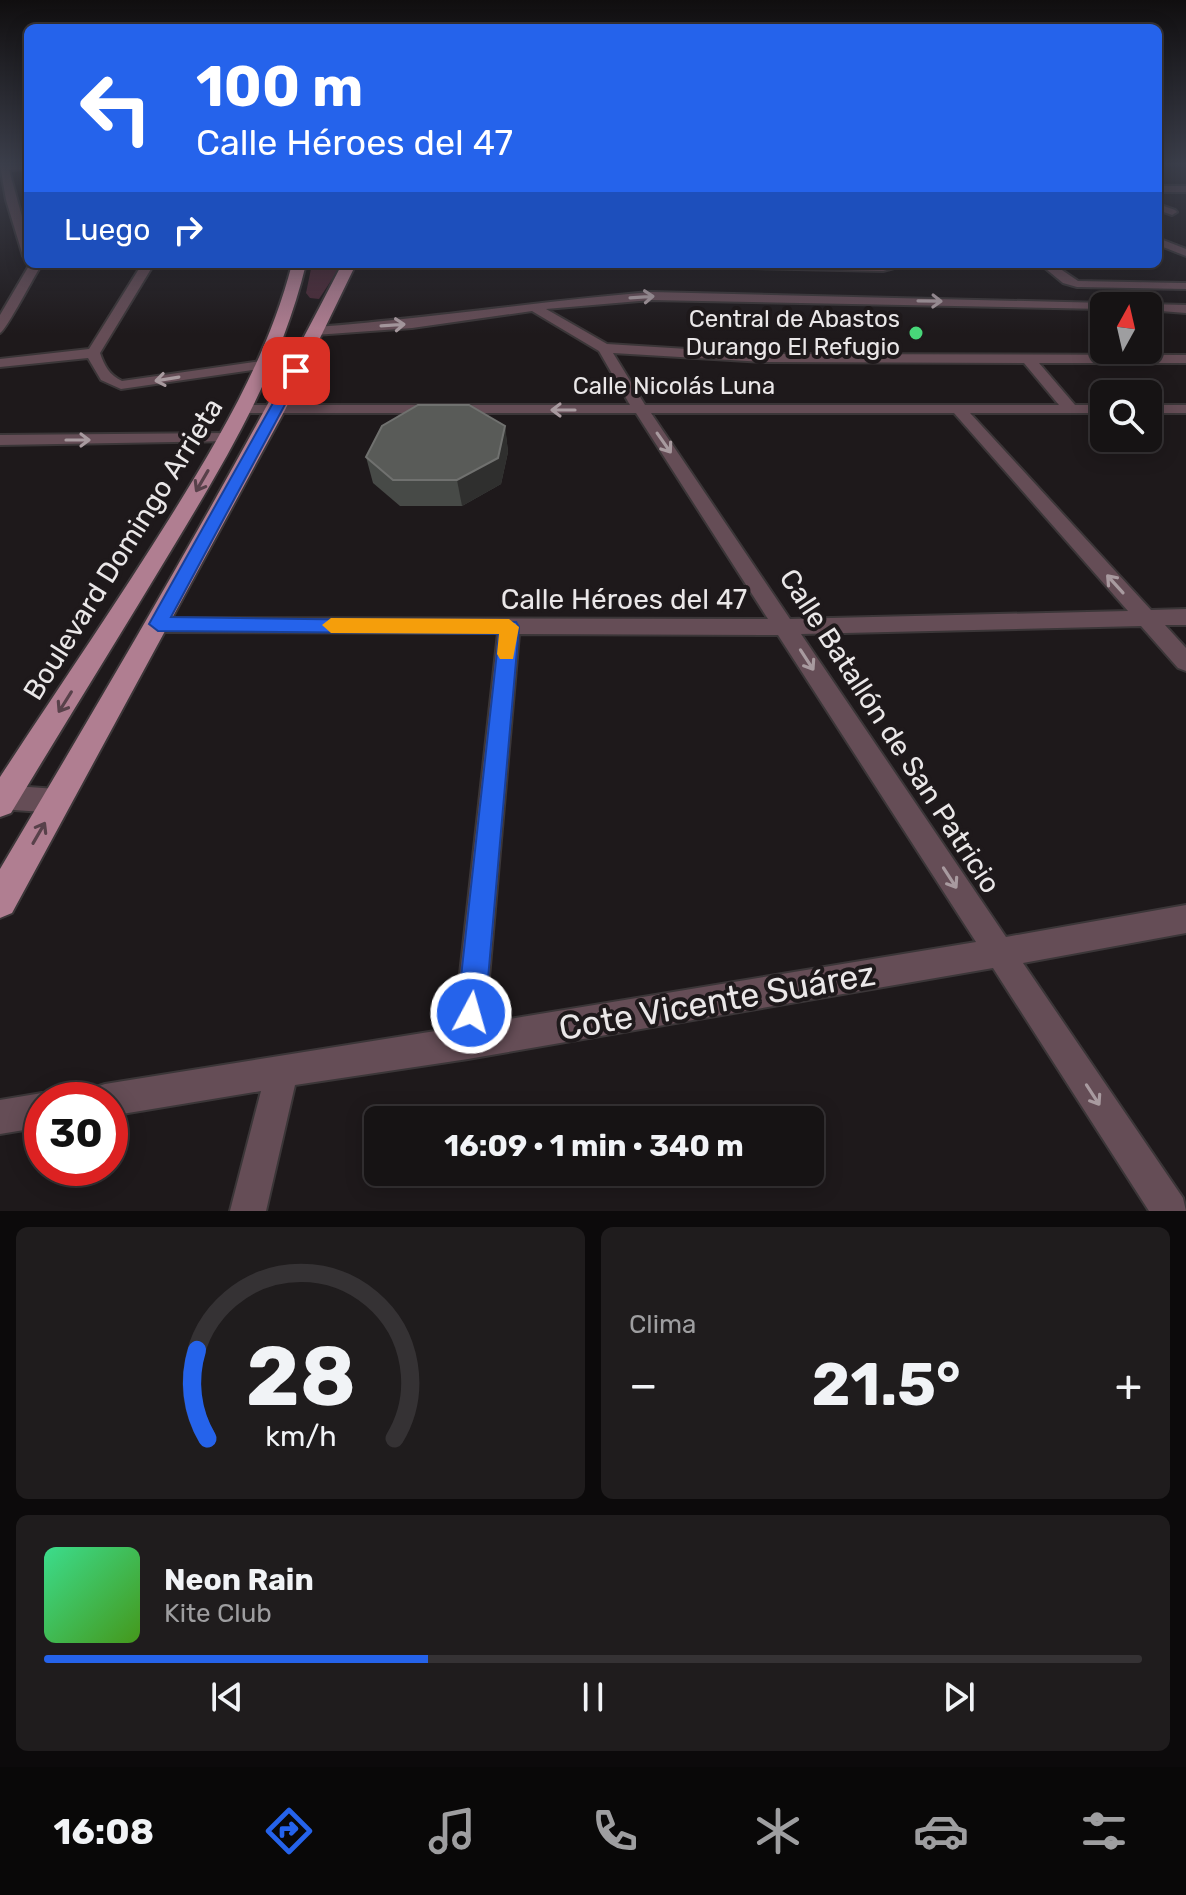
<!DOCTYPE html>
<html lang="es">
<head>
<meta charset="utf-8">
<style>
  body { margin:0; font-family:Rubik,sans-serif; background:#1f1c1d; color:#f1f3f6; height:100vh; display:flex; flex-direction:column; font-size:30px; white-space:nowrap }
  * { box-sizing:border-box; margin:0 }
  p { font-size:26px; color:#9e9ea0 }
  .icon { flex:none; width:44px; height:44px; fill:none; stroke:currentColor; stroke-width:2; stroke-linecap:round; stroke-linejoin:round }
  .map { position:relative; height:1211px; overflow:hidden }
  .side { display:flex; flex-direction:column; gap:16px; padding:16px; background:#0c0a0b; flex:1 }
  .side>* { flex:none }
  .hud { position:absolute; left:24px; top:24px; width:1138px; height:244px; border-radius:12px; box-shadow:0 4px 20px #0003,0 0 0 2px #353234; background:#2563eb; color:#fff; overflow:hidden }
  .needle { width:52px; rotate:8deg }
  .fabs { position:absolute; left:1090px; top:292px; display:grid; gap:16px }
  .fabs a { display:grid; place-items:center; width:72px; height:72px; border-radius:12px; background:#161314; box-shadow:0 4px 20px #0003,0 0 0 2px #353234; font-size:40px }
  .speed { position:absolute; left:24px; top:1082px; display:flex; gap:16px; font-size:40px; font-weight:700; text-align:center }
  .speed>* { display:grid; place-content:center; width:104px; height:104px; border-radius:50%; background:#161314; box-shadow:0 4px 20px #0003,0 0 0 2px #353234; line-height:1 }
  .speed .limit { border:12px solid #d22; background:#fff; color:#111 }
  .pin { position:absolute; display:grid; place-items:center; width:68px; height:68px; color:#fff; margin:-34px; border-radius:16px; box-shadow:0 4px 12px #0006 }
  .me { position:absolute; width:88px; margin:-44px; rotate:6deg; stroke-linejoin:round; filter:drop-shadow(0 0 6px #0008) }
  .turn { display:flex; align-items:center; gap:28px; height:168px; padding:0 40px; font-size:36px }
  .turn .icon { width:104px; height:104px; stroke-width:2.5 }
  .turn b { display:block; font-size:56px; line-height:68px }
  .then { display:flex; align-items:center; height:76px; padding:0 40px; background:#0003; gap:16px; font-size:30px }
  .big { font-size:60px; font-weight:700; line-height:1.1 }
  .side .card { flex:1; display:flex; flex-direction:column; justify-content:center; gap:12px; min-width:0; padding:0 28px; border-radius:12px; background:#1f1c1d }
  .side .dial { align-items:center; gap:0 }
  .dial svg { height:208px; overflow:visible; fill:none; stroke:#353234; stroke-width:7; stroke-linecap:round; text-anchor:middle }
  .dial text { fill:#f1f3f6; stroke:none }
  .song { display:flex; align-items:center; gap:24px }
  .cover { width:96px; height:96px; border-radius:12px; background:linear-gradient(135deg,hsl(150 70% 55%),hsl(100 70% 35%)) }
  .played { height:8px; border-radius:4px; background:linear-gradient(90deg,#2563eb 35%,#353234 35%) }
  .keys { display:flex; justify-content:space-around; direction:ltr }
  .heat { display:flex; justify-content:space-between; align-items:center; font-size:44px; direction:ltr }
  .side .tiles { flex:1; display:grid; gap:16px; grid-template-columns:1fr 1fr }
  .card:last-child { grid-column:span 2 }
  .trip { position:absolute; left:364px; top:1106px; width:460px; height:80px; border-radius:12px; background:#161314; box-shadow:0 4px 20px #0003,0 0 0 2px #353234; font-weight:700; line-height:80px; text-align:center }
  .tab-bar { display:flex; height:128px; justify-content:space-around; align-items:center; background:#090808; color:#9e9ea0 }
  .tab-bar .icon { width:56px; height:56px }
  .tab-bar .selected { color:#2563eb }
  .tab-bar b { font-size:36px; color:#f1f3f6 }
  .map>svg:first-child { display:block }
  .green { fill:#4c2b38 }
  .lines { fill:none; stroke-linecap:round; stroke-linejoin:round }
  .street-casing { stroke:#3b3638; stroke-width:4 }
  .primary-casing { stroke:#3b3638; stroke-width:4 }
  .street { fill:#654d56; fill-rule:evenodd }
  .primary { fill:#b07e91; fill-rule:evenodd }
  .wall { fill:#474a47 }
  .shaded-wall { fill:#2f2f2e }
  .building { fill:#595b58; stroke:#70716f; stroke-width:2 }
  .oneway { stroke:#a89a9f }
  .oneway2 { stroke:#58414a }
  .route { fill:#2563eb; stroke:#184099; stroke-width:2 }
  .slow { fill:#f59e0b }
  .poi-dot { fill:#48d779; stroke:#1e191b; stroke-width:3 }
  .labels { text-anchor:middle; dominant-baseline:central; stroke-width:8; stroke-linejoin:round; paint-order:stroke }
  .far-poi-label { font-size:24px; fill:#eae7e8; stroke:#1e191b; text-anchor:end }
  .far-street-label { font-size:24px; fill:#eae7e8; stroke:#1e191b }
  .street-label { font-size:28px; fill:#eae7e8; stroke:#1e191b }
  .near-street-label { font-size:34px; fill:#eae7e8; stroke:#1e191b }
</style>
</head>
<body>
<div class="map">
<svg width="1186" height="1211" viewBox="0 0 1186 1211">
  <rect width="100%" height="100%" fill="#1e191b"/>
  <path class="green" d="M312 264H342L319 299 310 298 306 293Z"/>
  <g class="lines">
    <g class="street-casing">
      <path id="street" d="M0 165H28V169L9 170 28 238V259L23 256 6 200Z
        M1158 186H1186V192H1158Z
        M1158 204 1175 210 1177 212 1172 215 1158 210Z
        M1158 238 1186 249V256L1158 245Z
        M30 264H42C34 276 7 329 0 333V315Z
        M142 264H154L100 353C104 365 109 375 122 381L268 360 273 361V367L121 389 101 380 88 358 0 367V359L89 349Z
        M704 264 883 265 909 264 883 271 710 267Z
        M1040 264H1053L1078 281 1182 283H1186V289L1077 287 1063 283Z
        M651 292 1186 305V313L1148 310V306H1104V309L651 300 546 309 607 344 766 354 1186 355V363H1039L1075 405H1104V413H970L1151 610 1186 609V625H1165L1186 648V671L1178 668 1141 626 801 634 1006 937 1186 905V933L1023 963 1183 1198 1186 1211H1149L993 968 468 1059 295 1085 266 1211H230L261 1091 110 1116V1100H89L93 1088 105 1084 454 1028 498 633 158 632 151 630 148 624 151 618 768 619 636 413H245L238 409 245 405H630L599 351 532 311 412 328 315 335 309 331 315 327C427 319 539 301 651 292ZM613 353 766 362 1024 363 1059 405H645ZM651 413H954L1128 611 790 619ZM519 634 778 635 976 942 485 1023Z
        M1148 405H1186V413H1148Z
        M227 433 235 438 233 441 0 445V435Z
        M0 785 57 789 66 793 70 801 66 809 57 813 0 809Z
        M42 1093 54 1100H42V1127L0 1134V1100Z"/>
    </g>
    <g class="primary-casing">
      <path id="primary" d="M292 264H306C281 368 227 458 172 549 119 637 64 725 11 813L0 817V777C57 690 116 604 171 516 221 436 268 356 292 264Z
        M342 264H356L285 410 12 913 0 918V869C118 670 236 470 342 264Z"/>
    </g>
    <use href="#street" class="street"/>
    <use href="#primary" class="primary"/>
  </g>
  <path class="wall" d="M505 426 508 452 501 484 462 506H400L373 483 366 457Z"/>
  <path class="shaded-wall" d="M505 426 508 452 501 484 462 506 457 480Z"/>
  <path class="building" d="M418 405H469L505 426 498 458 457 480H393L366 457 382 426Z"/>
  <defs><path id="oneway-shaft" d="M-6 0H5M1.5-3L5.5 0L1.5 3" fill="none" stroke-width="1.6" stroke-linecap="round" stroke-linejoin="round" transform="scale(2)"/></defs>
  <g class="oneway">
    <use href="#oneway-shaft" transform="translate(642 297) rotate(-4)"/>
    <use href="#oneway-shaft" transform="translate(930 301) rotate(1)"/>
    <use href="#oneway-shaft" transform="translate(393 325) rotate(-4)"/>
    <use href="#oneway-shaft" transform="translate(167 379) rotate(171)"/>
    <use href="#oneway-shaft" transform="translate(563 410) rotate(-180)"/>
    <use href="#oneway-shaft" transform="translate(78 440)"/>
    <use href="#oneway-shaft" transform="translate(664 443) rotate(55)"/>
    <use href="#oneway-shaft" transform="translate(1115 584) rotate(-132)"/>
    <use href="#oneway-shaft" transform="translate(807 660) rotate(57)"/>
    <use href="#oneway-shaft" transform="translate(950 878) rotate(57)"/>
    <use href="#oneway-shaft" transform="translate(1093 1095) rotate(57)"/>
  </g>
  <g class="oneway2">
    <use href="#oneway-shaft" transform="translate(202 481) rotate(120)"/>
    <use href="#oneway-shaft" transform="translate(65 702) rotate(122)"/>
    <use href="#oneway-shaft" transform="translate(39 833) rotate(-60)"/>
  </g>
  <linearGradient id="sky" x2="0" y2="1"><stop stop-color="#100e0f"/><stop offset="0.49" stop-color="#3b3e4a"/><stop offset="1" stop-color="#3b3e4a" stop-opacity="0"/></linearGradient>
  <rect width="1186" height="334" fill="url(#sky)"/>
  <path class="route" d="M292 369 303 371 171 617 516 622 519 627 485 1013 481 1023 471 1027 461 1023 457 1013 499 634 158 631 149 624Z"/>
  <path class="slow" d="M331 618 509 619 519 627 513 659H500L497 654 499 634 331 633 322 625Z"/>
  <circle class="poi-dot" cx="916" cy="333" r="8"/>
  <g class="labels">
    <g class="far-poi-label">
      <text x="900" y="319">Central de Abastos<tspan x="900" dy="28">Durango El Refugio</tspan></text>
    </g>
    <g class="far-street-label">
      <text x="674" y="386">Calle Nicolás Luna</text>
    </g>
    <g class="street-label">
      <text transform="translate(123 549) rotate(-58)">Boulevard Domingo Arrieta</text>
      <text x="624" y="599">Calle Héroes del 47</text>
      <text transform="translate(890 731) rotate(57)">Calle Batallón de San Patricio</text>
    </g>
    <g class="near-street-label">
      <text transform="translate(717 1001) rotate(-10)">Cote Vicente Suárez</text>
    </g>
  </g>
</svg>
<div class="fabs">
<a><svg class="needle" viewBox="-14 -14 28 28"><path d="M0-13l5 13h-10z" fill="#e53935"/><path d="M0 13l5-13h-10z" fill="#9e9ea0"/></svg></a>
<a><svg class="icon" aria-label="search" viewBox="0 0 24 24"><circle cx="10" cy="10" r="6"/><path d="M15 15l6 6"/></svg></a>
</div>
<div class="speed"><div class="limit">30</div></div>
<div class="pin" style="left:296px;top:371px;background:#d93025"><svg class="icon" aria-label="arrive" viewBox="0 0 24 24"><path d="M6 21V4h12l-3 4 3 4H6"/></svg></div>
<svg class="me" style="left:471px;top:1013px" viewBox="-20 -20 40 40"><circle r="17" fill="#2563eb" stroke="#fff" stroke-width="3"/><path d="M0-11L8 9 0 5-8 9z" fill="#fff"/></svg>
<div class="trip">16:09 · 1 min · 340 m</div>
<div class="hud">
<div class="turn"><svg class="icon" aria-label="left" viewBox="0 0 24 24"><path d="M17 20v-9H6M10 6l-5 5 5 5"/></svg><div><b>100 m</b>Calle Héroes del 47</div></div>
<div class="then">Luego<svg class="icon" aria-label="right" viewBox="0 0 24 24"><path d="M7 20v-9h11M14 6l5 5-5 5"/></svg></div>
</div>
</div>
<section class="side">
<div class="tiles">
<div class="card dial"><svg viewBox="0 0 100 80">
<path d="M14 69A42 42 0 1 1 86 69"/>
<path d="M14 69A42 42 0 0 1 10 35" stroke="#2563eb"/>
<text x="50" y="56" font-size="32" font-weight="700">28</text>
<text x="50" y="72" font-size="11">km/h</text>
</svg></div>
<div class="card"><p>Clima</p>
<div class="heat"><a>−</a><b class="big">21.5°</b><a>+</a></div>
</div>
<div class="card">
<div class="song"><i class="cover"></i><div><b>Neon Rain</b><p>Kite Club</p></div></div>
<div class="played"></div>
<div class="keys"><svg class="icon" aria-label="previous" viewBox="0 0 24 24"><path d="M18 5L8 12l10 7zM5 5v14"/></svg><svg class="icon" aria-label="pause" viewBox="0 0 24 24"><path d="M8 5v14M16 5v14"/></svg><svg class="icon" aria-label="next" viewBox="0 0 24 24"><path d="M6 5l10 7-10 7zM19 5v14"/></svg></div>
</div>
</div>
</section>
<nav class="tab-bar">
<b>16:08</b>
<svg class="icon selected" aria-label="directions" viewBox="0 0 24 24"><path d="M12 3l9 9-9 9-9-9zM9 14v-3h6M13 9l2 2-2 2"/></svg>
<svg class="icon" aria-label="music" viewBox="0 0 24 24"><path d="M9 18V5l10-2v13"/><circle cx="6" cy="18" r="3"/><circle cx="16" cy="16" r="3"/></svg>
<svg class="icon" aria-label="phone" viewBox="0 0 24 24"><path d="M5 4h4l2 5-3 2q2 4 5 5l2-3 5 2v4C11 20 4 13 5 4z"/></svg>
<svg class="icon" aria-label="climate" viewBox="0 0 24 24"><path d="M12 3v18M4 7l16 10M4 17L20 7"/></svg>
<svg class="icon" aria-label="car" viewBox="0 0 24 24"><path d="M5 17H2v-5l4-1 3-4h7l3 4 3 1v5h-3M9 17h6M6 11h13"/><circle cx="7" cy="17" r="2"/><circle cx="17" cy="17" r="2"/></svg>
<svg class="icon" aria-label="filters" viewBox="0 0 24 24"><path d="M4 7h16M4 17h16"/><circle cx="9" cy="7" r="2"/><circle cx="15" cy="17" r="2"/></svg>
</nav>
</body>
</html>
